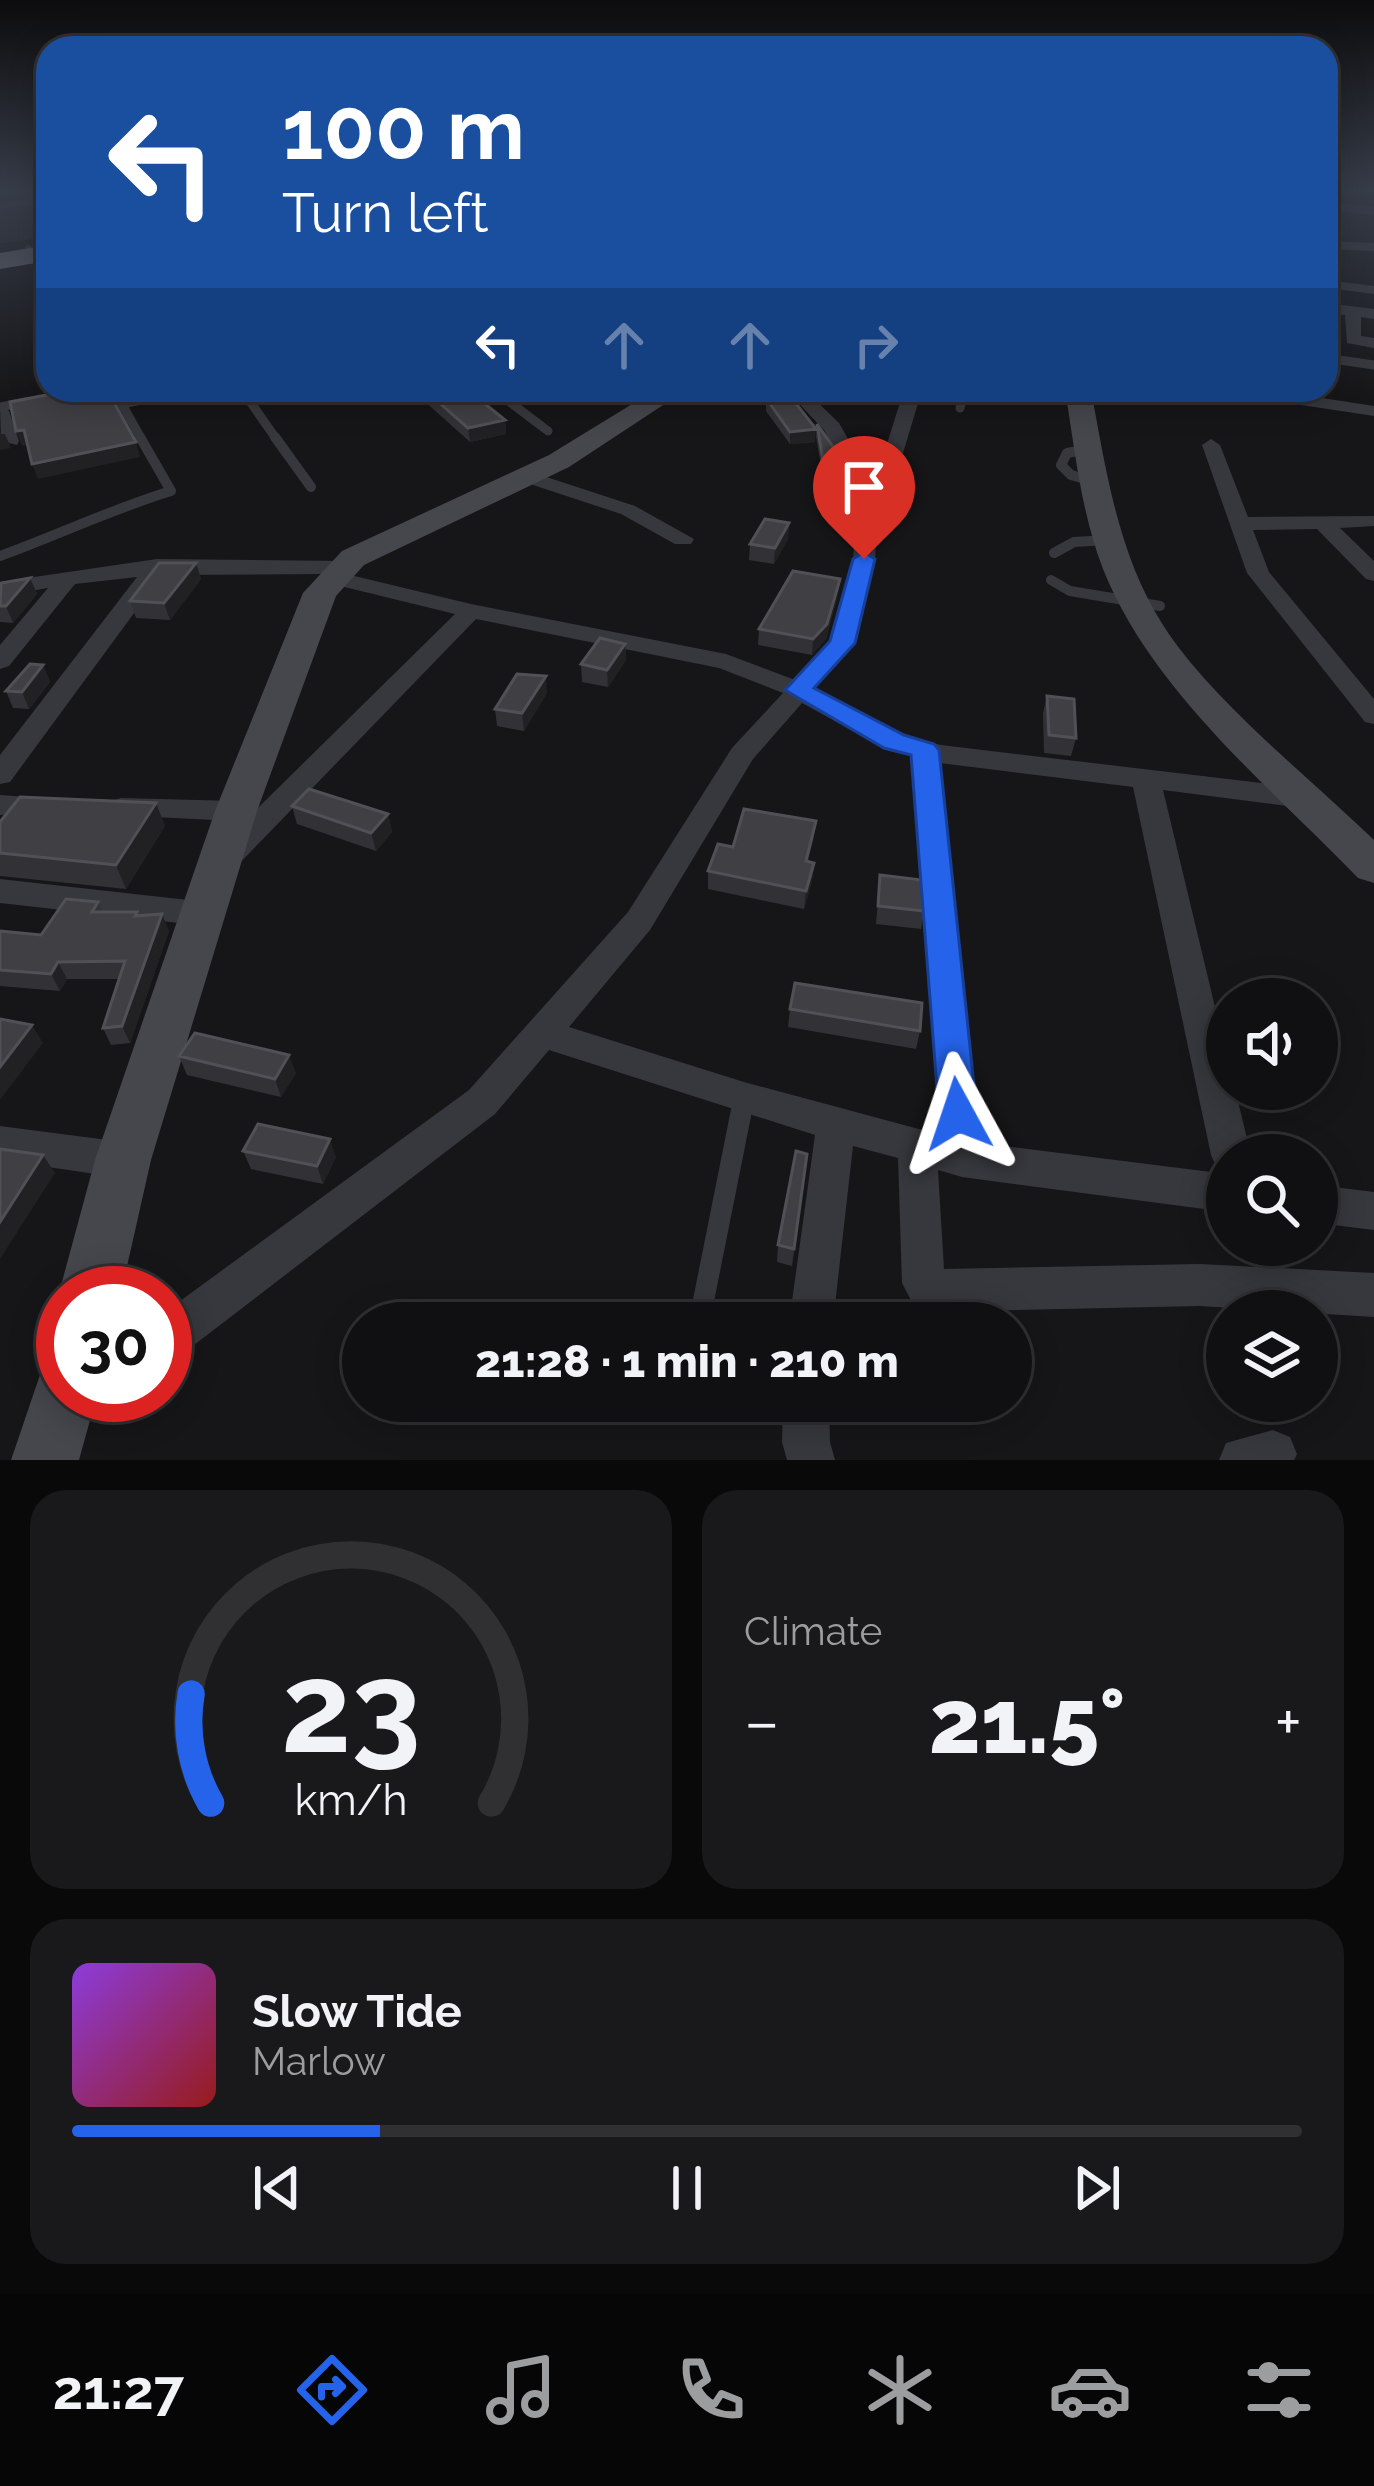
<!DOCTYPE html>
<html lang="en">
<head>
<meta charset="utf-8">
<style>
  body { margin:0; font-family:Raleway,sans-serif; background:#19191b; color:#f1f3f6; height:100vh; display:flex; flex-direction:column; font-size:45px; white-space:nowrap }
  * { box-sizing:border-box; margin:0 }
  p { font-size:39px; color:#9c9d9f }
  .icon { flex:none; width:66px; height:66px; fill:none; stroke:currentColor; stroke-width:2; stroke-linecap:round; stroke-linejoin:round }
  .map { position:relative; height:1460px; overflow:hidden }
  .panel { display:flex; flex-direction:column; gap:30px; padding:30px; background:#09090a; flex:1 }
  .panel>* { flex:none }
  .hud { position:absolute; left:36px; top:36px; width:1302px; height:366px; border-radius:36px; box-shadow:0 6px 30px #0003,0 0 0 3px #303032; background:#1a4fa0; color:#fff; overflow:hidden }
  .tools { position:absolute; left:1206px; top:978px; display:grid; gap:24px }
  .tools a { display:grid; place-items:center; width:132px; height:132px; border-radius:50%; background:#101012; box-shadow:0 6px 30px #0003,0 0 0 3px #303032; font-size:60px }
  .speed { position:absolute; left:36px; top:1266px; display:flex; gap:24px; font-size:60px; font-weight:700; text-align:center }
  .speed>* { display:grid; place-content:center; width:156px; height:156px; border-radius:50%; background:#101012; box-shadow:0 6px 30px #0003,0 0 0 3px #303032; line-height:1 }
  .speed .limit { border:18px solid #d22; background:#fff; color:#111 }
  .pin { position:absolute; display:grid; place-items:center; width:102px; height:102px; color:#fff; margin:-123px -51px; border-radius:50% 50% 50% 0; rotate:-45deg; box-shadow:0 0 12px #0007 }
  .pin .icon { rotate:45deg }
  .me { position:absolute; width:132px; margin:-66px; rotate:355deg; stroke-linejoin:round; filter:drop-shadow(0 0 9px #0008) }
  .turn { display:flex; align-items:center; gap:42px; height:252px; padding:0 48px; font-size:54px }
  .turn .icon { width:156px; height:156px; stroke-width:2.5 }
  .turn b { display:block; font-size:84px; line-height:102px }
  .lanes { display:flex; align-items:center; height:114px; padding:0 48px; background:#0003; justify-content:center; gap:60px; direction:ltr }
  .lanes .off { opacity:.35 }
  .big { font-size:90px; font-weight:800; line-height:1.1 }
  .panel .tile { flex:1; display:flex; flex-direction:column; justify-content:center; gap:18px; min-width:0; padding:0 42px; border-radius:36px; background:#19191b }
  .panel .dial { align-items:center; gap:0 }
  .dial svg { height:312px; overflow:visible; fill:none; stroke:#303032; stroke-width:7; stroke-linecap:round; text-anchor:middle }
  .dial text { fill:#f1f3f6; stroke:none }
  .song { display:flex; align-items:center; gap:36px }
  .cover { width:144px; height:144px; border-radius:18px; background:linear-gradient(135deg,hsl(270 70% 55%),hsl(0 70% 35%)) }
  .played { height:12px; border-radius:6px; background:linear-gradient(90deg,#2563eb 25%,#303032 25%) }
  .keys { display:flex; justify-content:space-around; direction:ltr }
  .heat { display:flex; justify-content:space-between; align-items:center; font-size:66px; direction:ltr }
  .panel .tiles { flex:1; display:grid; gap:30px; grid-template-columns:1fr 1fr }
  .tile:last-child { grid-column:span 2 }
  .trip { position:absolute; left:342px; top:1302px; width:690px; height:120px; border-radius:60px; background:#101012; box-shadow:0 6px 30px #0003,0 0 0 3px #303032; font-weight:800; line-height:120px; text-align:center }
  .dock { display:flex; height:192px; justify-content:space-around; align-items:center; background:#060607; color:#9c9d9f }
  .dock .icon { width:84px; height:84px }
  .dock .active { color:#2563eb }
  .dock b { font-size:54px; color:#f1f3f6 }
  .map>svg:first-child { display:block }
  .built { fill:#222225 }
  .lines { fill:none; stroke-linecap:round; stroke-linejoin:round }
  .lane-far4 { stroke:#37383d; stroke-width:6 }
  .lane-far3 { stroke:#37383d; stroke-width:9 }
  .lane-far2 { stroke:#37383d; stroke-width:10 }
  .lane-far1 { stroke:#37383d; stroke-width:16 }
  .lane { stroke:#37383d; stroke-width:21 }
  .street { fill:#37383d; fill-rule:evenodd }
  .secondary { fill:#45474d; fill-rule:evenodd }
  .highway { fill:#63666e; fill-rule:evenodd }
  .wall { fill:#323236 }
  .shaded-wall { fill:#212124 }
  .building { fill:#3f3f44; stroke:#4f5156; stroke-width:3 }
  .route { fill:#2563eb; stroke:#184099; stroke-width:3 }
</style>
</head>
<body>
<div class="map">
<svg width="1374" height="1460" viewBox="0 0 1374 1460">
  <rect width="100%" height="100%" fill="#161618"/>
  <path class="built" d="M0 191H48V236L0 244Z"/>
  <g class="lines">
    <path class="lane-far4" d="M0 206 48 200
      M28 248 48 273"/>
    <path class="lane-far3" d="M1326 358 1374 365
      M114 390 142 440
      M242 390 277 440
      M494 390 548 431
      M122 404 188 390
      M0 407 26 402
      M960 408 965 390"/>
    <path class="lane-far2" d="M275 437 311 487
      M1089 449 1067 453 1061 465 1071 475 1095 482
      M1054 553 1074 542 1109 540
      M0 556C58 535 112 509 171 491L140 437
      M1051 580 1070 591 1160 606"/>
    <path class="lane-far1" d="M741 1111 744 1098"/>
    <path class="lane" d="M699 1323 742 1108"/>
    <path class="street" d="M1326 202 1374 207V215L1326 210Z
      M1326 241 1374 243V251L1326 249Z
      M1333 281 1374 286V294L1328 288 1326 285Z
      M1326 303 1374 309V319L1361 317V336L1374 338V348L1347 343 1345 315 1326 313Z
      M786 390H805L839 423 871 479 878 472 904 390H922L897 473 879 495 875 559 854 643 815 689 903 736 941 745 1303 788 1317 798 1303 808 1163 790 1227 1057V1089H1235L1251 1155H1227V1171L1217 1168 1211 1155 1133 787 940 763 980 1143 1227 1174V1212L962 1177 938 1170 944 1269 1200 1264 1374 1273V1317L1200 1306 929 1312 914 1306 902 1283 898 1158 853 1146 833 1323H789L815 1135 549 1050 495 1114 181 1355 165 1361V1312L469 1090 628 912 732 748 783 693 719 668 476 619 235 868H213L209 860 213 852 455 614 324 582 323 574 162 575 10 782 0 784V755L137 577 75 584 9 666 0 669V645L48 588 0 596V582L157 559 341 561 352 568 346 574 471 604 726 654 795 680 830 641 853 559 859 494 824 430ZM802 703 884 748 912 755 941 1135 744 1082 569 1027 650 930 753 759Z
      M1226 390H1270L1374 406V416L1235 395Z
      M0 406 9 411 19 441 17 445 1 441Z
      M1211 439 1220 445 1248 517 1374 516V526L1340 528 1374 561V581L1366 579 1317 529 1253 530 1269 572 1374 699V724L1365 722 1247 573 1202 445Z
      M525 470 635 506 694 539 691 544H675L621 514 518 480 515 476Z
      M0 795 56 799 61 806 56 813 0 815Z
      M121 798 236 801 246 804 251 811 246 818 236 821 111 815 106 808 111 801Z
      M0 879 206 902 217 905 222 914 217 923 206 926 0 903Z
      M0 1126 123 1142 137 1147 143 1160 137 1173 123 1178 0 1160Z
      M1317 1185 1374 1192V1230L1317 1223Z
      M783 1401H829L830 1442 835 1460H787L782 1442Z
      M1273 1430 1290 1437 1297 1454 1294 1460H1219L1226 1443Z"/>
    <path class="secondary" d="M655 390H686L569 467 364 565 336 596 257 811 151 1160 121 1293H63V1303L59 1293 95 1160 215 811 303 593 342 551 549 455Z
      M1065 390H1091C1106 470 1118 555 1163 625 1209 698 1310 778 1374 840V883L1358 878C1269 786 1151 690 1103 569 1081 512 1075 450 1065 390Z
      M63 1362V1395H97L79 1460H11L41 1372Z"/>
    <path class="highway" d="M48 245V261L0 269V253Z"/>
  </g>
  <path class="wall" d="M412 390H468L505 420 506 434 470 442Z
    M766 398 815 442 790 444 766 411Z
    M817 424 852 486 851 499 826 498 816 436Z
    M789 523 788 539 774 564 749 560 750 544Z
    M196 563 201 579 170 620 136 618 130 601Z
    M30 578 37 594 13 623 0 622V584Z
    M840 579 838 594 826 639 812 655 758 645 759 629Z
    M625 644 626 660 608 687 582 682 581 664Z
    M43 665 50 682 29 709 13 708 6 691Z
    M547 693 524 731 497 726 495 709Z
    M1047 696 1076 738 1071 756 1044 753 1043 713Z
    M156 803 165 826 126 889 0 876V822Z
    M292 806 388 814 392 832 376 851 297 824Z
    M816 821 808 862 814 863 812 881 804 909 708 889V871L733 847Z
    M880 875 924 911 921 929 876 924Z
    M98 902 103 912 138 916 169 931 130 1043 111 1045 103 1028 119 979H67L60 991 0 986V931L41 935Z
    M790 1009 920 1031 916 1049 788 1027Z
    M179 1056 296 1073 281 1097 187 1075Z
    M243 1151 336 1157 323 1184 251 1169Z
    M807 1154 792 1266 777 1262 778 1245Z"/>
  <path class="shaded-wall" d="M505 420 506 434 470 442 468 428Z
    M816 429 815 442 790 444V432Z
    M24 430 30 444 22 446 16 431Z
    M0 434H5L11 448 0 450Z
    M136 442 140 457 38 479 32 464Z
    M789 523 788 539 774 564 775 548Z
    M196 563 201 579 170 620 164 603Z
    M30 578 37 594 13 623 6 606Z
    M840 579 838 594 826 639 812 655 813 639Z
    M625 644 626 660 608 687 607 670Z
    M43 665 50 682 29 709 22 692Z
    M546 676 547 693 524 731 522 713Z
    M156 803 165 826 126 889 116 865Z
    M388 814 392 832 376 851 371 833Z
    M816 821 814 839 804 879 806 861Z
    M814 863 812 881 804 909 806 891Z
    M162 914 169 931 130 1043 122 1026Z
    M58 962 67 979 60 991 51 974Z
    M32 1025 43 1043 0 1100V1067Z
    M289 1055 296 1073 281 1097 275 1079Z
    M330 1139 336 1157 323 1184 317 1166Z
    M43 1155 55 1173 0 1259V1222Z"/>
  <path class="building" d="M72 390H107L136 442 32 464 24 430 16 431 10 402Z
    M425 390H468L505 420 468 428Z
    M790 396 816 429 790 432 766 398Z
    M817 424 843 461 852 486H827Z
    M765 519 789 523 775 548 750 544Z
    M159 563H196L164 603 130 601Z
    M793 571 840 579 827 624 813 639 759 629Z
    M30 578 6 606H0L1 583Z
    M600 638 625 644 607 670 581 664Z
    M30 664 43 665 22 692 6 691Z
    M517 674 546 676 522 713 495 709Z
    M1047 696 1074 699 1076 738 1049 735Z
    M309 789 388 814 371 833 292 806Z
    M20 797 156 803 116 865 0 853V822Z
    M744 809 816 821 806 861 814 863 806 891 708 871 718 844 733 847Z
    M880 875 922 880 924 911 878 906Z
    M66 899 98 902 92 912H137L135 916 162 914 122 1026 103 1028 125 961 58 962 51 974 0 970V931L41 935Z
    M795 983 922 1003 920 1031 790 1009Z
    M0 1019 32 1025 0 1067Z
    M195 1033 289 1055 275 1079 179 1056Z
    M258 1124 330 1139 317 1166 243 1151Z
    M0 1149 43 1155 0 1222Z
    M796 1151 807 1154 794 1249 778 1245Z"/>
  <linearGradient id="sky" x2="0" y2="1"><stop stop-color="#0c0c0d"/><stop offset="0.48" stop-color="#363c48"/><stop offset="1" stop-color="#363c48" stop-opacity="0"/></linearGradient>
  <rect width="1374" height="396" fill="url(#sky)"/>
  <path class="route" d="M864 552 875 559 855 643 814 688 904 735 934 744 939 750 977 1114 971 1126 958 1130 944 1126 939 1114 911 755 884 748 785 690 830 641 853 559Z"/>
</svg>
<div class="tools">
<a><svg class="icon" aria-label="sound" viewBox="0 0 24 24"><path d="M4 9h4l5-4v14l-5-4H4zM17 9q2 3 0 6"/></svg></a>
<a><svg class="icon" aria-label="search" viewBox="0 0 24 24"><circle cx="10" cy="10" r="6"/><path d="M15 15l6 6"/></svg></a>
<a><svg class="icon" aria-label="layers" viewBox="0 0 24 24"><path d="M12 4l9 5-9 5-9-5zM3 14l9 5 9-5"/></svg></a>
</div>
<div class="speed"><div class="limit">30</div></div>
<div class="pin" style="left:864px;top:559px;background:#d93025"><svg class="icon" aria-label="arrive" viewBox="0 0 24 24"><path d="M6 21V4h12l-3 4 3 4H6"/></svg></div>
<svg class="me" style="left:958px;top:1114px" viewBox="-20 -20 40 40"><path d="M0-17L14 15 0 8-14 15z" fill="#2563eb" stroke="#fff" stroke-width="4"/></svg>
<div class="trip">21:28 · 1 min · 210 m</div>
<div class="hud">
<div class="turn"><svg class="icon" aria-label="left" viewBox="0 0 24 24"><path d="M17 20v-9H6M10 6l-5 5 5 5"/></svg><div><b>100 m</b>Turn left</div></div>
<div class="lanes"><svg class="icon" aria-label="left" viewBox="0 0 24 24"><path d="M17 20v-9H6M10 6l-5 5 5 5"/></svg><svg class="icon off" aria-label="ahead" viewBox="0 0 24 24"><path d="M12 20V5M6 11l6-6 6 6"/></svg><svg class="icon off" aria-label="ahead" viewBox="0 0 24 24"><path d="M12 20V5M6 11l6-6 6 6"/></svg><svg class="icon off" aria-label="right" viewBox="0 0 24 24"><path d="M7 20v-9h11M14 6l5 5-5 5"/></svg></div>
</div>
</div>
<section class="panel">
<div class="tiles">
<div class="tile dial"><svg viewBox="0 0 100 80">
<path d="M14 69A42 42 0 1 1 86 69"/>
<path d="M14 69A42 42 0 0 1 9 41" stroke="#2563eb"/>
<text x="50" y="56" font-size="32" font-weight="700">23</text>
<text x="50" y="72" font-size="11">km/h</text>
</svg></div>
<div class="tile"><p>Climate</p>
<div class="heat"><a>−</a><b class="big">21.5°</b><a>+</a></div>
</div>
<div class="tile">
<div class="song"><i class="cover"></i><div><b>Slow Tide</b><p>Marlow</p></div></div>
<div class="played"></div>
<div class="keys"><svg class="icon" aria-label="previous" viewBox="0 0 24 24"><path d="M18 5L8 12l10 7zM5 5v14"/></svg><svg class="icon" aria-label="pause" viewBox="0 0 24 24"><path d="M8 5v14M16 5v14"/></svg><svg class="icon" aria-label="next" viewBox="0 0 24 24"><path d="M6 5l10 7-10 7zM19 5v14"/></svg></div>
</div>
</div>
</section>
<nav class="dock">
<b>21:27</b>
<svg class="icon active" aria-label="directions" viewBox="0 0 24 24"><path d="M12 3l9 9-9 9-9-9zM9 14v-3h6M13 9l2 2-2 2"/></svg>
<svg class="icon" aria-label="music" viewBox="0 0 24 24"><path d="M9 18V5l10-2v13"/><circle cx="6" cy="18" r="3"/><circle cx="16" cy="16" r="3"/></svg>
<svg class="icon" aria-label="phone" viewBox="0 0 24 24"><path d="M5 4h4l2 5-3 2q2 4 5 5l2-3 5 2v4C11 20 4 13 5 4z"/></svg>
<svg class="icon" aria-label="climate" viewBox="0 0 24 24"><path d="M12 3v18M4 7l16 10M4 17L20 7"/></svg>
<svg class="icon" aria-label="car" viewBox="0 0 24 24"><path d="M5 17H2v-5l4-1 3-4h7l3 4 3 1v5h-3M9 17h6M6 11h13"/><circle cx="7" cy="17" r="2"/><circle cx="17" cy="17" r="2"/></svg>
<svg class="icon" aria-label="filters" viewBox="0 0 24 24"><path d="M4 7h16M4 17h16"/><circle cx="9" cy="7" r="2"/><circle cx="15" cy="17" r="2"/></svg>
</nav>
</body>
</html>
